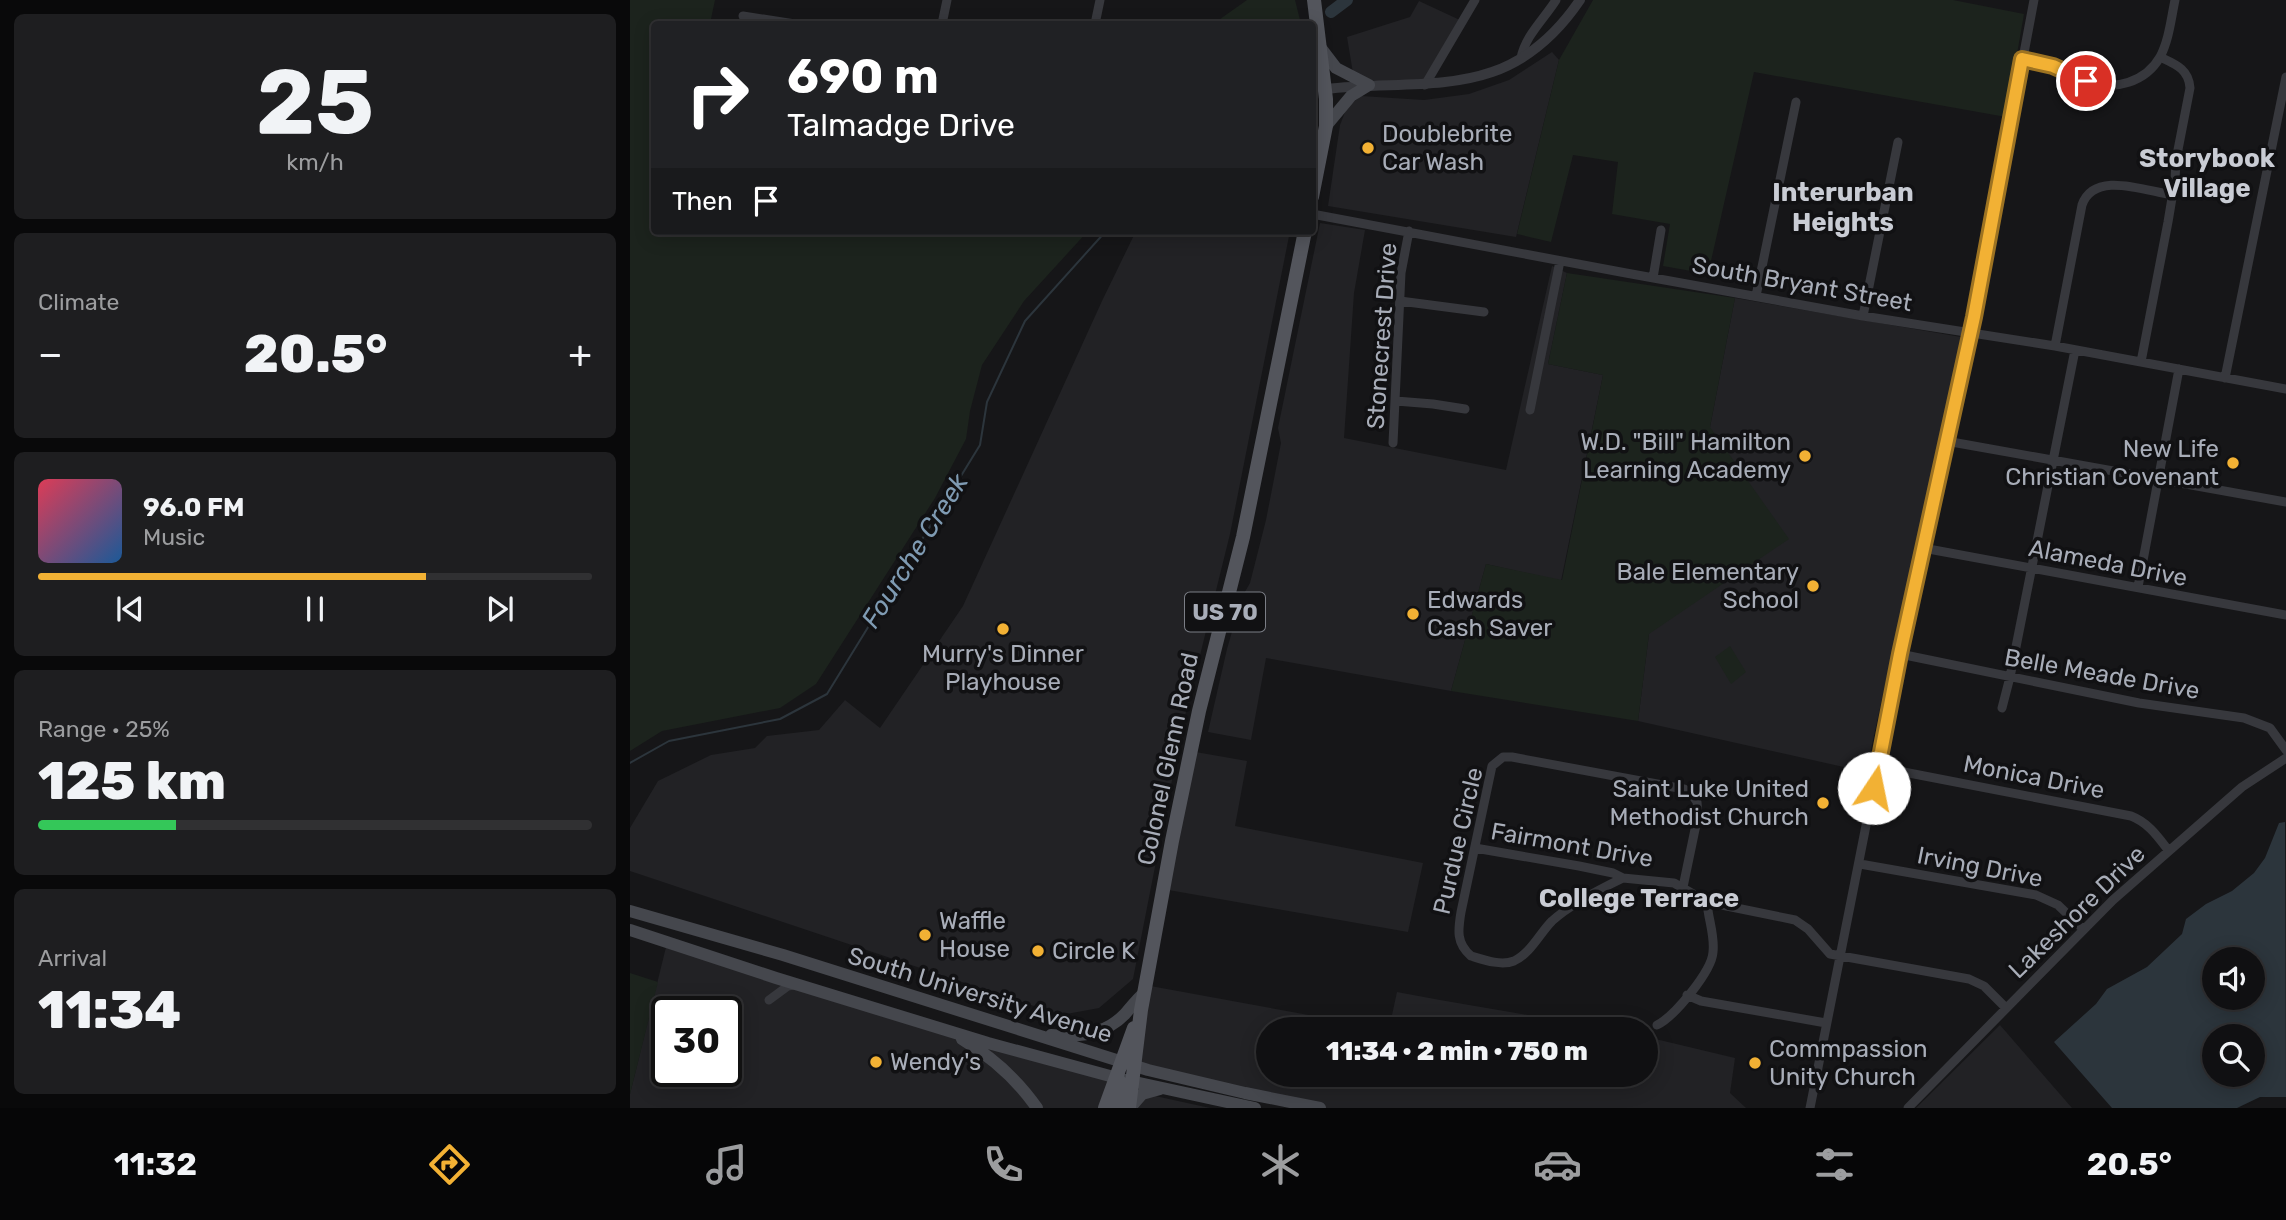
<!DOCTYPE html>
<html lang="en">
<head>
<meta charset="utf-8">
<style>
  body { margin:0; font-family:Rubik,sans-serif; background:#1e1e20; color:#f1f3f6; height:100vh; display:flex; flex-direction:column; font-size:26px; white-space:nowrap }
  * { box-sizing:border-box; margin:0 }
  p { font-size:23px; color:#9c9d9f }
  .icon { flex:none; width:38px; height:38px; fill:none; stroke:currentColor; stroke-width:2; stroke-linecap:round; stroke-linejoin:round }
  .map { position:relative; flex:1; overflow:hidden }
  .drawer { display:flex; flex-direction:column; gap:14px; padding:14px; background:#09090a; width:630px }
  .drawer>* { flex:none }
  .guide { position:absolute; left:21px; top:21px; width:665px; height:214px; border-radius:7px; box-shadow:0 4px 18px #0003,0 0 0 2px #303032; background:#202124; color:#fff; overflow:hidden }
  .buttons { position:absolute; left:1572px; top:947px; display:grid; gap:14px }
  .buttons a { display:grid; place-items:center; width:63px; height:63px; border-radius:50%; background:#101012; box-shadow:0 4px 18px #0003,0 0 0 2px #303032; font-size:35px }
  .speed { position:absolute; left:21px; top:996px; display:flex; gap:14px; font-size:35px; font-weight:700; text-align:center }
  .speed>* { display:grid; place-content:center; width:91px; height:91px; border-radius:50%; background:#101012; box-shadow:0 4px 18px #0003,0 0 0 2px #303032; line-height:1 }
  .speed .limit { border:4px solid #111; border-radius:10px; background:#fff; color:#111 }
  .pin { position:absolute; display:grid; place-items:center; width:60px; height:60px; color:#fff; margin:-30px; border:4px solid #fff; border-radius:50%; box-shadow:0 2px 7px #0007 }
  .me { position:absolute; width:77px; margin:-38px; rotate:11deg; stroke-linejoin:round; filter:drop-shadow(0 0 5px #0008) }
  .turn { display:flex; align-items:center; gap:24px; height:147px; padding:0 21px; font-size:32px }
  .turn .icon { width:91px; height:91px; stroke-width:2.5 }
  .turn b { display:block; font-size:49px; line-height:60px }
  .then { display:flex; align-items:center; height:66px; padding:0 21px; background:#0003; gap:14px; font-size:26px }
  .big { font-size:52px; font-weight:800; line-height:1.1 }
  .drawer .card { flex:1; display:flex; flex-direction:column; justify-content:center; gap:10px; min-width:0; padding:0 24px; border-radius:10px; background:#1e1e20 }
  .drawer .dial { align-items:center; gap:0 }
  .dial b { font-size:91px; line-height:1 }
  .song { display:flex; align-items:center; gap:21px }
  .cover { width:84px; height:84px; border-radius:10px; background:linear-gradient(135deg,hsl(350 70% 55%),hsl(210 70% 35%)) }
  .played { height:7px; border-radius:4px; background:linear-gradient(90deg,#f2b134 70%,#303032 70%) }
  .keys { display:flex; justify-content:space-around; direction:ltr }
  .heat { display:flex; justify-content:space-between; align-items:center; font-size:38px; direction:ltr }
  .charge { height:10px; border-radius:5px; background:linear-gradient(90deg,#34c759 25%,#303032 0) }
  .trip { position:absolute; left:626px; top:1017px; width:402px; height:70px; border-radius:35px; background:#101012; box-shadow:0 4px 18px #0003,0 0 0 2px #303032; font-weight:800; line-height:70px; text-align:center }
  .tabs { display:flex; height:112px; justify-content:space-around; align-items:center; background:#060607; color:#9c9d9f }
  .tabs .icon { width:49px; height:49px }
  .tabs .active { color:#f2b134 }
  .tabs b { font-size:32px; color:#f1f3f6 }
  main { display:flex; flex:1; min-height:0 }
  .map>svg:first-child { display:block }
  .built { fill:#222225; fill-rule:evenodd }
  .green { fill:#1c231d }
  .water { fill:#2c353c; fill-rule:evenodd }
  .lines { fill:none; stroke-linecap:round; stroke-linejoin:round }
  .stream { stroke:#2c353c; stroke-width:2 }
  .river { stroke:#2c353c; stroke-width:12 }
  .minor { stroke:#37383d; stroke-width:9 }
  .tertiary { stroke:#37383d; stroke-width:10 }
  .secondary { stroke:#45474d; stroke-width:12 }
  .primary { stroke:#53555c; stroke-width:14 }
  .route-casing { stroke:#9d7322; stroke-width:18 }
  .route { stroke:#f2b134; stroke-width:12 }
  .poi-dot { fill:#f2b134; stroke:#111113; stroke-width:2.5 }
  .labels { text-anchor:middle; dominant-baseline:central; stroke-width:7; stroke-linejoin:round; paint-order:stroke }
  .shield { fill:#111113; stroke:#7b7e86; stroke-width:2 }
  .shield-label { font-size:23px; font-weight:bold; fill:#a8adb8 }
  .poi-label { font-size:24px; fill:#a8adb8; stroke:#111113; text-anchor:start }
  .street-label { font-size:24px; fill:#a8adb8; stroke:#111113 }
  .neighbourhood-label { font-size:26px; font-weight:bold; fill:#c9ccd4; stroke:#111113 }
  .water-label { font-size:26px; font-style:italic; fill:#7f9bb3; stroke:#111113 }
</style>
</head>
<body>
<main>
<section class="drawer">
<div class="card dial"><b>25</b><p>km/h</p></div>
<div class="card"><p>Climate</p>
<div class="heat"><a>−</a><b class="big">20.5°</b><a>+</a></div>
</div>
<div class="card">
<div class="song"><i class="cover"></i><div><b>96.0 FM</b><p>Music</p></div></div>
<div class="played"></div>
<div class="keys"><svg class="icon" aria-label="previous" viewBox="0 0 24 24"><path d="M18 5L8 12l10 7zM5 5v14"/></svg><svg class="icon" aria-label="pause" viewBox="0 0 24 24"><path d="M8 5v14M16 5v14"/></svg><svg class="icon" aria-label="next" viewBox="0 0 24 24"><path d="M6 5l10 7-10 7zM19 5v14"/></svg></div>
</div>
<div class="card"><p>Range · 25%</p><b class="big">125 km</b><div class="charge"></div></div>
<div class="card"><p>Arrival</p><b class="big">11:34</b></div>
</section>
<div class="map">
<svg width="1656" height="1108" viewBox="0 0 1656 1108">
  <rect width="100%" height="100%" fill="#161618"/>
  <path class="built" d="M789 1 832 21 795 85 724 79 717 37 780 17Z
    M922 52 929 60 886 237 698 206 710 125 717 107 731 96 794 100 839 94 879 80Z
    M690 223 735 230 724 293 714 438 876 470 922 266 937 273 918 364 973 375 931 581 856 564 821 691 636 658 621 740 578 732 597 649 612 597 620 583 636 520 651 443 648 428Z
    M506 231H660L600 534 553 724 503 979 469 1008 431 1015 0 871V828L28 781 81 755 125 748 137 736 189 730 215 700 250 728 333 606 472 301Z
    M1105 298 1331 337 1236 772 1008 721 1019 634 1080 427Z
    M560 751 617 761 605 826 793 863 778 932 533 889Z
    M37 943 486 1078 475 1108H0V1094ZM37 1012H96V1071H37Z
    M515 985 755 1029H639V1074H1017V1037L1105 1058 1100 1093 1116 1108H690L505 1066Z
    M767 992 810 1000 980 1029H759Z
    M1370 1025 1442 1108H1286Z
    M507 1092 580 1108H505Z"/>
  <path class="green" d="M0 0H85L81 19 106 24H24V231H458L394 301 352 365 340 411 336 439 305 498 186 684 150 708 32 731 0 751Z
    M617 0H665L671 24H583Z
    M963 0H1323L1394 14 1376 117 1124 72 1078 274 1033 266 1040 224 982 214 988 162 943 155 921 242 887 234 929 60Z
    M937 273 1105 298 1080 427 1159 539 1019 634 1008 721 821 691 856 564 932 580 973 375 918 364Z
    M1100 646 1116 672 1101 684 1085 657Z
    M0 973 28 982 0 1094Z"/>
  <path class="water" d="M1655 822 1656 1097H1630L1607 1108H1482L1424 1042 1466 1004 1477 989 1517 967 1552 934 1556 919 1576 904 1602 891 1624 873 1635 858 1649 823ZM1584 959H1622V998H1584ZM1584 1036H1622V1074H1584Z"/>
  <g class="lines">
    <path class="stream" d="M0 763 39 741 150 719 197 694 350 445 357 402 395 321 476 231"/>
    <path class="river" d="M701 12 717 0"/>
    <path class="minor" d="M113 16 165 24
      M312 24 317 0
      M465 24 470 0
      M891 58C895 36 914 19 926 0
      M1393 59C1420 63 1434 74 1459 82 1484 91 1516 82 1530 57 1539 40 1541 19 1545 0
      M795 85 845 0
      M682 214 996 273 1233 316 1425 346 1656 389
      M1023 278 1031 230
      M1126 296 1166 102
      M770 301 854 312
      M1233 316 1268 142
      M1425 346 1452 205C1464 170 1515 191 1543 195
      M1511 362 1538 222 1545 180 1546 160 1560 88C1559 69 1545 64 1530 57
      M1595 378 1656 77
      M766 401 803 404 835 409
      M900 410 930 261
      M1316 441 1656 502
      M763 443 771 273 779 231
      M1293 548 1656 615
      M1508 587 1549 369
      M1270 654 1509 703 1614 718 1640 728 1656 750
      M1372 708 1380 677 1445 350
      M1248 767 1501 816C1519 823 1528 837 1539 851
      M845 848 949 866 983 873 993 878 1044 883 1077 902 1165 920 1178 929 1200 954 1339 979 1354 986 1376 1008
      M1230 864 1406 895 1428 905 1453 929
      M993 878C970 889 942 903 922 921 910 933 900 954 884 961 871 966 854 960 841 956 826 943 828 930 831 912L862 766 873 757H882L1054 789 1061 793 1067 802 1068 815 1053 887
      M1057 995 1071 1001 1196 1023
      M139 1000 158 986 164 985
      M1027 1025C1044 1017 1082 971 1083 952 1085 935 1078 919 1077 902
      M1180 1108 1270 654 1344 317 1404 0
      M1278 1108 1483 900 1612 787 1656 758"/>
    <path class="tertiary" d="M695 89C800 78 880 103 950 0"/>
    <path class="secondary" d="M690 47 706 68 739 85
      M696 126 721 96 739 85
      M0 911 153 955 518 1070 615 1093 690 1108
      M0 930 146 978 358 1043 491 1079 625 1108
      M421 1035C448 1037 475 1035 495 1014 501 1007 507 999 514 993
      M332 1039C362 1057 387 1079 407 1108
      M500 1108 512 1094 530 1089"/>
    <path class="primary" d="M682 197 696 126V99L684 0
      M475 1108 504 1028
      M488 1108 490 1082
      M499 1108 511 1010 542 841 569 711 613 537 675 231"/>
  </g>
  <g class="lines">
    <g class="route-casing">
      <path id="route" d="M1244 788 1270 654 1344 317 1392 59 1423 66 1456 81"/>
    </g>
    <use href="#route" class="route"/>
  </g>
  <g class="poi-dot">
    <circle cx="738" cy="148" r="7"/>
    <circle cx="1175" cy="456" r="7"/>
    <circle cx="1603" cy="463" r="7"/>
    <circle cx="1183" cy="586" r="7"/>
    <circle cx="783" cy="614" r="7"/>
    <circle cx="373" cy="629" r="7"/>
    <circle cx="1193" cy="803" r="7"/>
    <circle cx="295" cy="935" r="7"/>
    <circle cx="408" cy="951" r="7"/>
    <circle cx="246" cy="1062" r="7"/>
    <circle cx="1125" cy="1063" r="7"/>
  </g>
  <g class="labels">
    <rect class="shield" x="555" y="592.5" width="80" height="39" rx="5"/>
    <g class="shield-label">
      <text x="595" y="612">US 70</text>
    </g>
    <g class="poi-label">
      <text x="752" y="134">Doublebrite<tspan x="752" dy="28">Car Wash</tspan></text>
      <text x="1161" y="442" text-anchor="end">W.D. "Bill" Hamilton<tspan x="1161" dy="28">Learning Academy</tspan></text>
      <text x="1589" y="449" text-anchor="end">New Life<tspan x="1589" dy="28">Christian Covenant</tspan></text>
      <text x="1169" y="572" text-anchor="end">Bale Elementary<tspan x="1169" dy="28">School</tspan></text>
      <text x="797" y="600">Edwards<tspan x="797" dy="28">Cash Saver</tspan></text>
      <text x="373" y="654" text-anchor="middle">Murry's Dinner<tspan x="373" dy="28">Playhouse</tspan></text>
      <text x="1179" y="789" text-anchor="end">Saint Luke United<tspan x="1179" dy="28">Methodist Church</tspan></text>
      <text x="309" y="921">Waffle<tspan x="309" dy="28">House</tspan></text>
      <text x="422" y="951">Circle K</text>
      <text x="1139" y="1049">Commpassion<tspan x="1139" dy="28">Unity Church</tspan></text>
      <text x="260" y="1062">Wendy's</text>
    </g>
    <g class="street-label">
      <text transform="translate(1172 284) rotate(10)">South Bryant Street</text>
      <text transform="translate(752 336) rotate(-86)">Stonecrest Drive</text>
      <text transform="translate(1478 563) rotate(11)">Alameda Drive</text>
      <text transform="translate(1472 674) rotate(10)">Belle Meade Drive</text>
      <text transform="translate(538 759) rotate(-78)">Colonel Glenn Road</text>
      <text transform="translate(1404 777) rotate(11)">Monica Drive</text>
      <text transform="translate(828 841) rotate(-77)">Purdue Circle</text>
      <text transform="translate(942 845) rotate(10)">Fairmont Drive</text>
      <text transform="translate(1350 867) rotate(11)">Irving Drive</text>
      <text transform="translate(1447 912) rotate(-44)">Lakeshore Drive</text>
      <text transform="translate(350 995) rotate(17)">South University Avenue</text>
    </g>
    <g class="neighbourhood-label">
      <text x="1577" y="158">Storybook<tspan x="1577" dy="30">Village</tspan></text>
      <text x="1213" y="192">Interurban<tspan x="1213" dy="30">Heights</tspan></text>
      <text x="1009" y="898">College Terrace</text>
    </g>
    <g class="water-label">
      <text transform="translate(285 551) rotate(-58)">Fourche Creek</text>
    </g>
  </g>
</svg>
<div class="buttons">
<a><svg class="icon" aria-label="sound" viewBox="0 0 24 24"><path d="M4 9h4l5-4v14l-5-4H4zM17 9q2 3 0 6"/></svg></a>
<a><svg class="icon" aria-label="search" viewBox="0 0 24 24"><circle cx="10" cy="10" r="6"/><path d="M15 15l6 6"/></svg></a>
</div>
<div class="speed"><div class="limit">30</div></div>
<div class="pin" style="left:1456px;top:81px;background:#d93025"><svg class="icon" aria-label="arrive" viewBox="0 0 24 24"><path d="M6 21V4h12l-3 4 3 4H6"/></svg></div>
<svg class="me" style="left:1244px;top:788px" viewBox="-20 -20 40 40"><circle r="19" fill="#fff"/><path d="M0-13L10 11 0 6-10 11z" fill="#f2b134"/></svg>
<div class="trip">11:34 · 2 min · 750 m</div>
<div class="guide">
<div class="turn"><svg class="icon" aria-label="right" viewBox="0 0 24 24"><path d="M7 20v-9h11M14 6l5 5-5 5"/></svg><div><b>690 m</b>Talmadge Drive</div></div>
<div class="then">Then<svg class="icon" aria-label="arrive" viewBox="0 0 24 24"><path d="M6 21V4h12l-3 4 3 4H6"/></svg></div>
</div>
</div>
</main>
<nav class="tabs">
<b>11:32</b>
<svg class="icon active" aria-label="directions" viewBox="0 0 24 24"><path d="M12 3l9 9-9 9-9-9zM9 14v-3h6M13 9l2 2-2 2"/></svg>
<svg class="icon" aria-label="music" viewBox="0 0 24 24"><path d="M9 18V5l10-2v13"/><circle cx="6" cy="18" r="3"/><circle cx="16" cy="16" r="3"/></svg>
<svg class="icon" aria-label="phone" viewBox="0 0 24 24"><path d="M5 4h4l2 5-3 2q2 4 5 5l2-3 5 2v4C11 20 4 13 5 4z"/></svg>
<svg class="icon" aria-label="climate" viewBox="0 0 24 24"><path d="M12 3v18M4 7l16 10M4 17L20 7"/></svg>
<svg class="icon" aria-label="car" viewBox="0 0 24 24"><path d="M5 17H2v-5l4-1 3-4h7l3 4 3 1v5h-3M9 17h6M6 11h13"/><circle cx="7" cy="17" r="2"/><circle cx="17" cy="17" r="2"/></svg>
<svg class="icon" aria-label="filters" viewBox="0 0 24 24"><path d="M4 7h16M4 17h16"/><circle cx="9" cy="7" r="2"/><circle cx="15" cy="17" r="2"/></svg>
<b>20.5°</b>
</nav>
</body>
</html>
